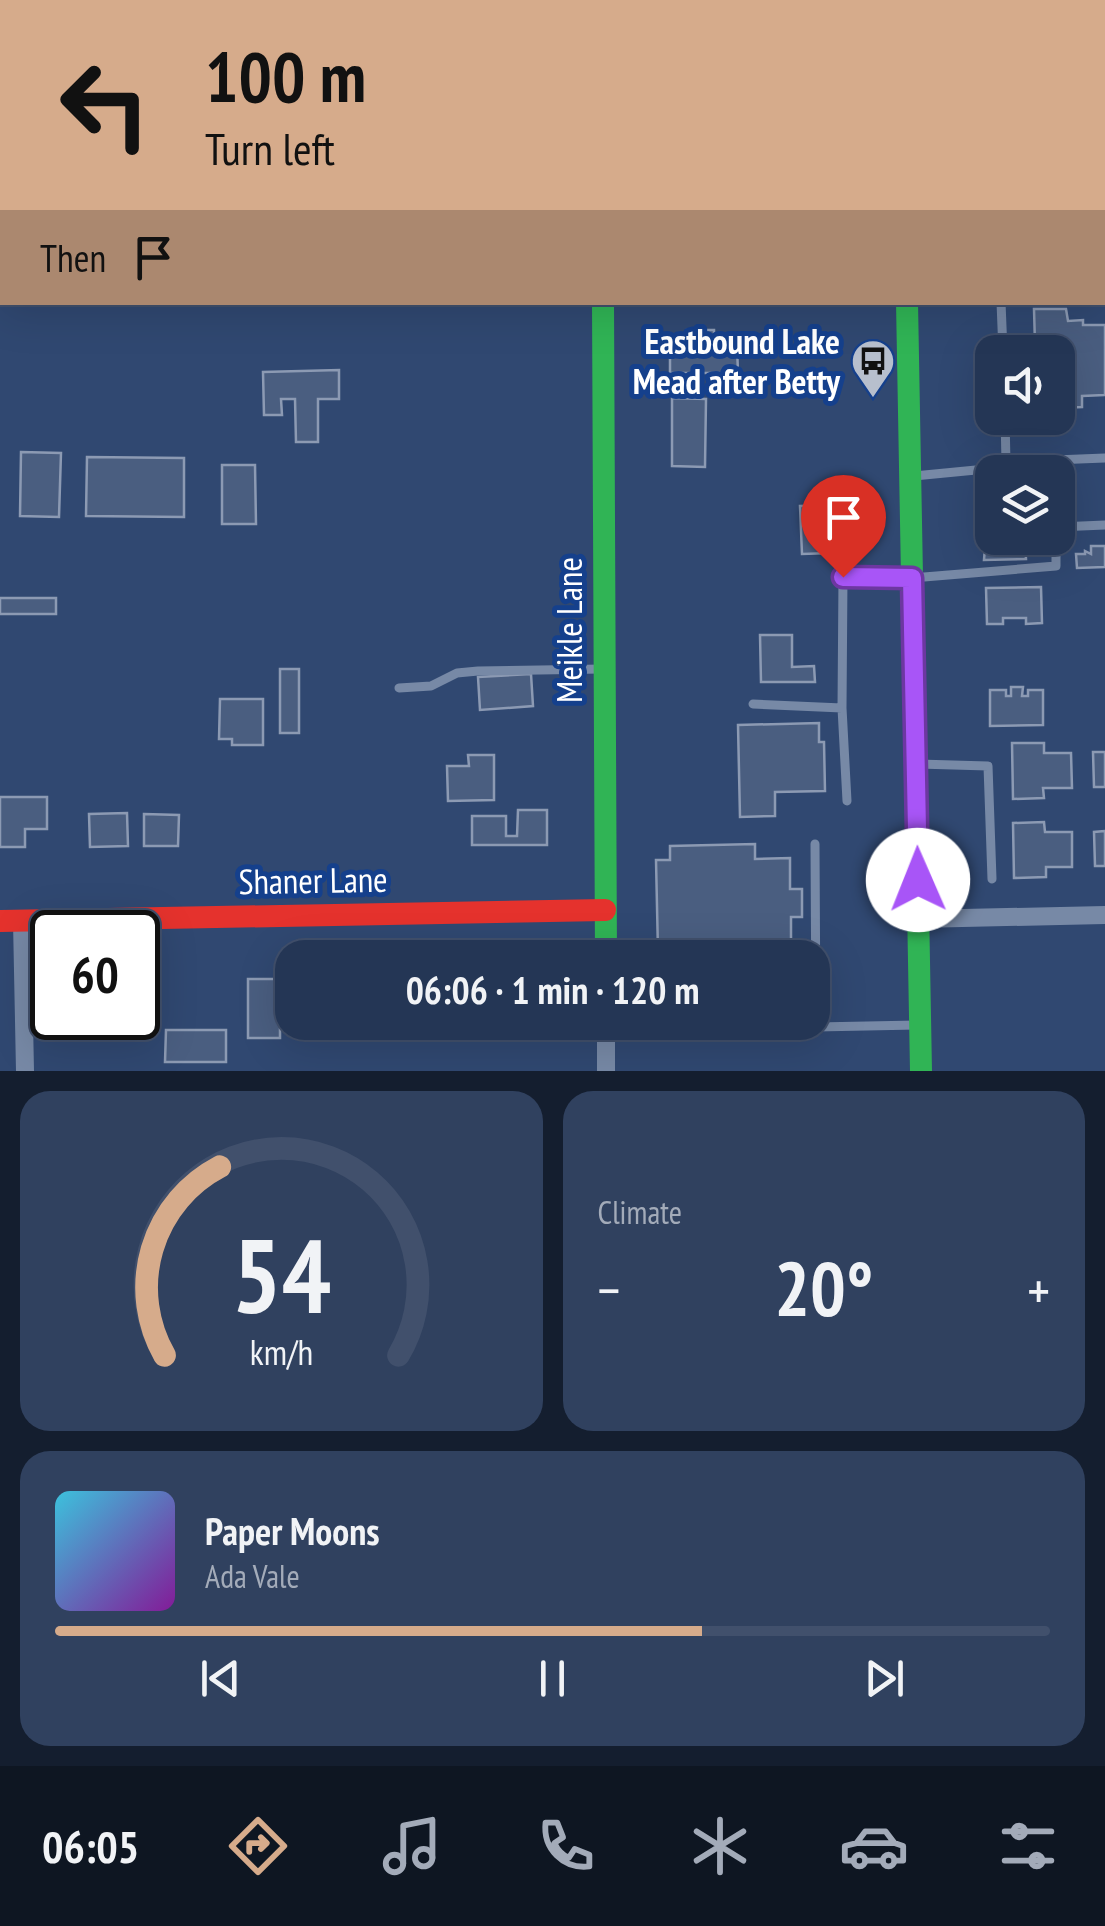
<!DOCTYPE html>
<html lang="en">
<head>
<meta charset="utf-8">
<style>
  body { margin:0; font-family:"PT Sans Narrow",sans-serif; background:#30415f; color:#f1f3f6; height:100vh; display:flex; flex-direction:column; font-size:38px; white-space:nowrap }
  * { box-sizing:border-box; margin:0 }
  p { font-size:32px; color:#a3abb9 }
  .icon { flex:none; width:55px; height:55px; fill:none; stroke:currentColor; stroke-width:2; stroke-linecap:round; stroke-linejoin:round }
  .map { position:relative; height:1071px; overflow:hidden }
  .drawer { display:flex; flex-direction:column; gap:20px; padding:20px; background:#141e2f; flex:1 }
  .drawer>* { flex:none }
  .top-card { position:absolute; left:0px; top:0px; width:1105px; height:305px; box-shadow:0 10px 40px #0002,0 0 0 2px #41506c; background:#d6ab8b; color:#111; overflow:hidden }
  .controls { position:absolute; left:975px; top:335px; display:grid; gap:20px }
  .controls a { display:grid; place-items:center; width:100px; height:100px; border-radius:20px; background:#243655; box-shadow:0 10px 40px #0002,0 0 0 2px #41506c; font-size:50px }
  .speed { position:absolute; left:30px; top:910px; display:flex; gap:20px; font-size:50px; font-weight:700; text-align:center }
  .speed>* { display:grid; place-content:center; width:130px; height:130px; border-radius:50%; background:#243655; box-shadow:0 10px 40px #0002,0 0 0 2px #41506c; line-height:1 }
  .speed .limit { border:5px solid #111; border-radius:15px; background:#fff; color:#111 }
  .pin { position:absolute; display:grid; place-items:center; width:85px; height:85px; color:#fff; margin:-102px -42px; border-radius:50% 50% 50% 0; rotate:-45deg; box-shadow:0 0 10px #0007 }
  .pin .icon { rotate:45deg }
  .me { position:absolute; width:110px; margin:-55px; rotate:359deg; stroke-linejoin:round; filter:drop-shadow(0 0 8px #0008) }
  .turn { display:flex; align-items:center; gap:35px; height:210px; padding:0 40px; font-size:45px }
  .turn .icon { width:130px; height:130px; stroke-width:2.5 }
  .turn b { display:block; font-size:70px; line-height:85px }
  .then { display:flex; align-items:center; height:95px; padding:0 40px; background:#0003; gap:20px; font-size:38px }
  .big { font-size:75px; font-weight:700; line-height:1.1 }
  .drawer .card { flex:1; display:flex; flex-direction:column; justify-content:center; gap:15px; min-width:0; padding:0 35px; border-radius:30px; background:#30415f }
  .drawer .dial { align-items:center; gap:0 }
  .dial svg { height:260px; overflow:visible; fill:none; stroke:#41506c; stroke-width:7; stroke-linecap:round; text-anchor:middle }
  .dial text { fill:#f1f3f6; stroke:none }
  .song { display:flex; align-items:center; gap:30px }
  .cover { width:120px; height:120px; border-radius:15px; background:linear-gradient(135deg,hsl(190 70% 55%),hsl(290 70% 35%)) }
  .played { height:10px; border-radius:5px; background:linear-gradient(90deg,#d6ab8b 65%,#41506c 65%) }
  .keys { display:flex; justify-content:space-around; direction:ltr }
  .heat { display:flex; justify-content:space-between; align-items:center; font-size:55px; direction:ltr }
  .drawer .tiles { flex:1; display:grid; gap:20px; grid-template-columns:1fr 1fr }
  .card:last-child { grid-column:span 2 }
  .trip { position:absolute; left:275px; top:940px; width:555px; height:100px; border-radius:30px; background:#243655; box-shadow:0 10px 40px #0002,0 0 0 2px #41506c; font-weight:700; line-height:100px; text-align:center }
  .tab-bar { display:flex; height:160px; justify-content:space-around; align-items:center; background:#0e1622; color:#a3abb9 }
  .tab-bar .icon { width:70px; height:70px }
  .tab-bar .selected { color:#d6ab8b }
  .tab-bar b { font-size:45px; color:#f1f3f6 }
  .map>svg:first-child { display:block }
  .building { fill:#4a5e80; stroke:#8c9ab3; stroke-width:2.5 }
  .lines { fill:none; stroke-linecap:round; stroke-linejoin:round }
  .lane { stroke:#7789a6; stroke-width:9 }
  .street { stroke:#7789a6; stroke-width:18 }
  .fast { stroke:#30b455; stroke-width:22 }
  .jam { stroke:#e5322d; stroke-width:22 }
  .route-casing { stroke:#6d37a1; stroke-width:25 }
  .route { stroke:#a855f7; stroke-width:18 }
  .labels { text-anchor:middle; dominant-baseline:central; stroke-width:10; stroke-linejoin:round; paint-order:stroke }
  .poi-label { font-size:35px; font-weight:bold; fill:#fff; stroke:#15408c; text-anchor:end }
  .street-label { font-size:35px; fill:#fff; stroke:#15408c }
</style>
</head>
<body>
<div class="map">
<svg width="1105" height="1071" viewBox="0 0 1105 1071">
  <rect width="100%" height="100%" fill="#304871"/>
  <path class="building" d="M717 0V2H667V1Z
    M1098 0H1105V39L1102 2Z
    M1034 309H1066L1068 321 1083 320V325H1105V395L1082 396V407L1058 408V352H1041V344H1035Z
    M687 330H714V346H737L738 373H670V339H687Z
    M339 370V399H318V442H296L295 399H281L282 415H264L263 372Z
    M672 398 706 399 705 467 672 466Z
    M21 452 61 453 59 517 20 516Z
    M87 457 184 458V517L86 516Z
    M222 465H255L256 524H222Z
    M829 505 831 553 802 554 800 506Z
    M987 521H992V538H1034L1025 540 1026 559 984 560Z
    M1091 546H1105V567L1077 568 1076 554H1085V551L1091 554Z
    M1041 587 1042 623 1026 624V618H1003V624H987L986 588Z
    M0 598H56V614H0Z
    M760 635H792V667L814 666 815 682H761Z
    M280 669H299V733H280Z
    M531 674 533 706 480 710 478 677Z
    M1011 687H1023L1022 696H1028V690H1043V725L990 726V690H1006V696H1011Z
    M220 699H263V745H232V739H219Z
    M819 723V742H824L825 791 775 792V816L740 817 738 725Z
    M1012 743H1044V753H1071L1072 788H1043L1044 798 1013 799Z
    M1093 752H1105V787H1094Z
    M468 755H494V800L448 801 447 766H469Z
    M0 797H47V829H25V847H0Z
    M518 810H547V845H472V816H506V836H517Z
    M127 813 128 846 90 847 89 814Z
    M144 814 179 815 178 846H144Z
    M1044 822 1045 832H1072V867H1046V877L1014 878 1013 823Z
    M1105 831V866H1095L1094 832Z
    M755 844V859L790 858V889H802V917H791V948L757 949V958H670V951L658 952 656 860H670V846Z
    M248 979H281V999H288V981H292V1022H314V1030L280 1029V1038H248Z
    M166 1030H226V1062H165Z"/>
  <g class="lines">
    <path class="lane" d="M783 2V0
      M1001 302 1003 352
      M1005 418 1006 462
      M914 476 976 470 1006 462 1105 458
      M1058 527 1105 525
      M399 688 431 686 457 673 478 671 602 669
      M753 704 842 708
      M918 764 988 766 992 879
      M847 801 842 708 843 577 912 578 1056 566V538
      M815 844 816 1027 917 1025
      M718 1030 816 1027"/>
    <path class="street" d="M602 0V2
      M1053 0 1054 2
      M1102 83H1105
      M918 919 1105 915
      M22 921 25 1071
      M606 1022V1071"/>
    <path class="fast" d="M902 0V2
      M1102 237 1105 236
      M603 302 606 958
      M907 302 921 1071"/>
    <path class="jam" d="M0 286H2
      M0 921 605 910"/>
  </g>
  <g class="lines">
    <g class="route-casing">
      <path id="route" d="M843 577 912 578 918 880"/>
    </g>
    <use href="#route" class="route"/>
  </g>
  <defs>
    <g id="bus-pin" transform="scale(2.25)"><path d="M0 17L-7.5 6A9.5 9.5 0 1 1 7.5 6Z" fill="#b7bfcd" stroke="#15408c"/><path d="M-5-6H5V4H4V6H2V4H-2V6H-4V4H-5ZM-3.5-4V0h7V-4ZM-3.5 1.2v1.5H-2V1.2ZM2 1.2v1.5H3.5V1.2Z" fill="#111"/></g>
  </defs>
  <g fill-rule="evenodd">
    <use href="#bus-pin" x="873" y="361"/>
  </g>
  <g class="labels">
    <g class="poi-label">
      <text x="840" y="341">Eastbound Lake<tspan x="840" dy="40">Mead after Betty</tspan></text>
    </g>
    <g class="street-label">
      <text transform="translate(569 630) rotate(-90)">Meikle Lane</text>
      <text transform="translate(313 880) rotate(-1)">Shaner Lane</text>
    </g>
  </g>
</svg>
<div class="controls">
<a><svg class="icon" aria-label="sound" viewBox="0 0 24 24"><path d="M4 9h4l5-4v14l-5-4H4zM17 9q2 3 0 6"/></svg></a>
<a><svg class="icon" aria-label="layers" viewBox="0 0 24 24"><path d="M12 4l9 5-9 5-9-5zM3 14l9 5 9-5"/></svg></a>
</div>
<div class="speed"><div class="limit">60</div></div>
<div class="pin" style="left:843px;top:577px;background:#d93025"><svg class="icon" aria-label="arrive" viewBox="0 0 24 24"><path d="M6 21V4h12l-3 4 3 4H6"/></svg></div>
<svg class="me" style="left:918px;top:880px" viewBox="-20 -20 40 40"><circle r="19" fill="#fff"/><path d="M0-13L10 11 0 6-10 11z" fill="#a855f7"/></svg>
<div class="trip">06:06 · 1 min · 120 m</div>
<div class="top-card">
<div class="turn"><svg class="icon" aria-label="left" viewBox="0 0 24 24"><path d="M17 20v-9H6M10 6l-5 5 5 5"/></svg><div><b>100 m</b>Turn left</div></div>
<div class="then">Then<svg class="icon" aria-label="arrive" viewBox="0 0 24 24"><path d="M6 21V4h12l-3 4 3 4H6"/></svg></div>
</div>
</div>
<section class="drawer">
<div class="tiles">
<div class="card dial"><svg viewBox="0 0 100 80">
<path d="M14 69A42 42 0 1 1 86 69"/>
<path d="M14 69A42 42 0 0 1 31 11" stroke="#d6ab8b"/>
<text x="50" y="56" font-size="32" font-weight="700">54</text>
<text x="50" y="72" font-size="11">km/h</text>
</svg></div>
<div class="card"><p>Climate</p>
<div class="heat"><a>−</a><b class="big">20°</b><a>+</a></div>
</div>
<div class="card">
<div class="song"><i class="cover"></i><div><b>Paper Moons</b><p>Ada Vale</p></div></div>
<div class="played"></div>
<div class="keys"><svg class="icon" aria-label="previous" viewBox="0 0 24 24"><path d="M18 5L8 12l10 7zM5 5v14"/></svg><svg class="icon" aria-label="pause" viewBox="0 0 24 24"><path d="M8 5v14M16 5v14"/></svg><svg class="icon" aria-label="next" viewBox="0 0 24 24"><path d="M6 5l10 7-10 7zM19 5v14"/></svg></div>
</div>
</div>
</section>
<nav class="tab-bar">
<b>06:05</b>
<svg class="icon selected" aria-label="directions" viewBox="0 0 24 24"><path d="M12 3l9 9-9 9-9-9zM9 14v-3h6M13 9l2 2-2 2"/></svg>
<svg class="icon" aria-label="music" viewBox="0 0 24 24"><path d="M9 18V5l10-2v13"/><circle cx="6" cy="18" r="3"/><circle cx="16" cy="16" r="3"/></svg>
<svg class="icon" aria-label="phone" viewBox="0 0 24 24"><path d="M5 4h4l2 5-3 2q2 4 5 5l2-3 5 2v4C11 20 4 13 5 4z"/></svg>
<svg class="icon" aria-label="climate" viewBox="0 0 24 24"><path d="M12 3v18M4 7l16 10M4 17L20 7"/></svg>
<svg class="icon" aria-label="car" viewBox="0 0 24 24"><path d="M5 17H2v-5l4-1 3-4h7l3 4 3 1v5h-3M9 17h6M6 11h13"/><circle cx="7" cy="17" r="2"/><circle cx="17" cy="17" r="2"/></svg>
<svg class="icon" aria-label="filters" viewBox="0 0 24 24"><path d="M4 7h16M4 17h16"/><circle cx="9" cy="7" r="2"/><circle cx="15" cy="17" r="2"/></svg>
</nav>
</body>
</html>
